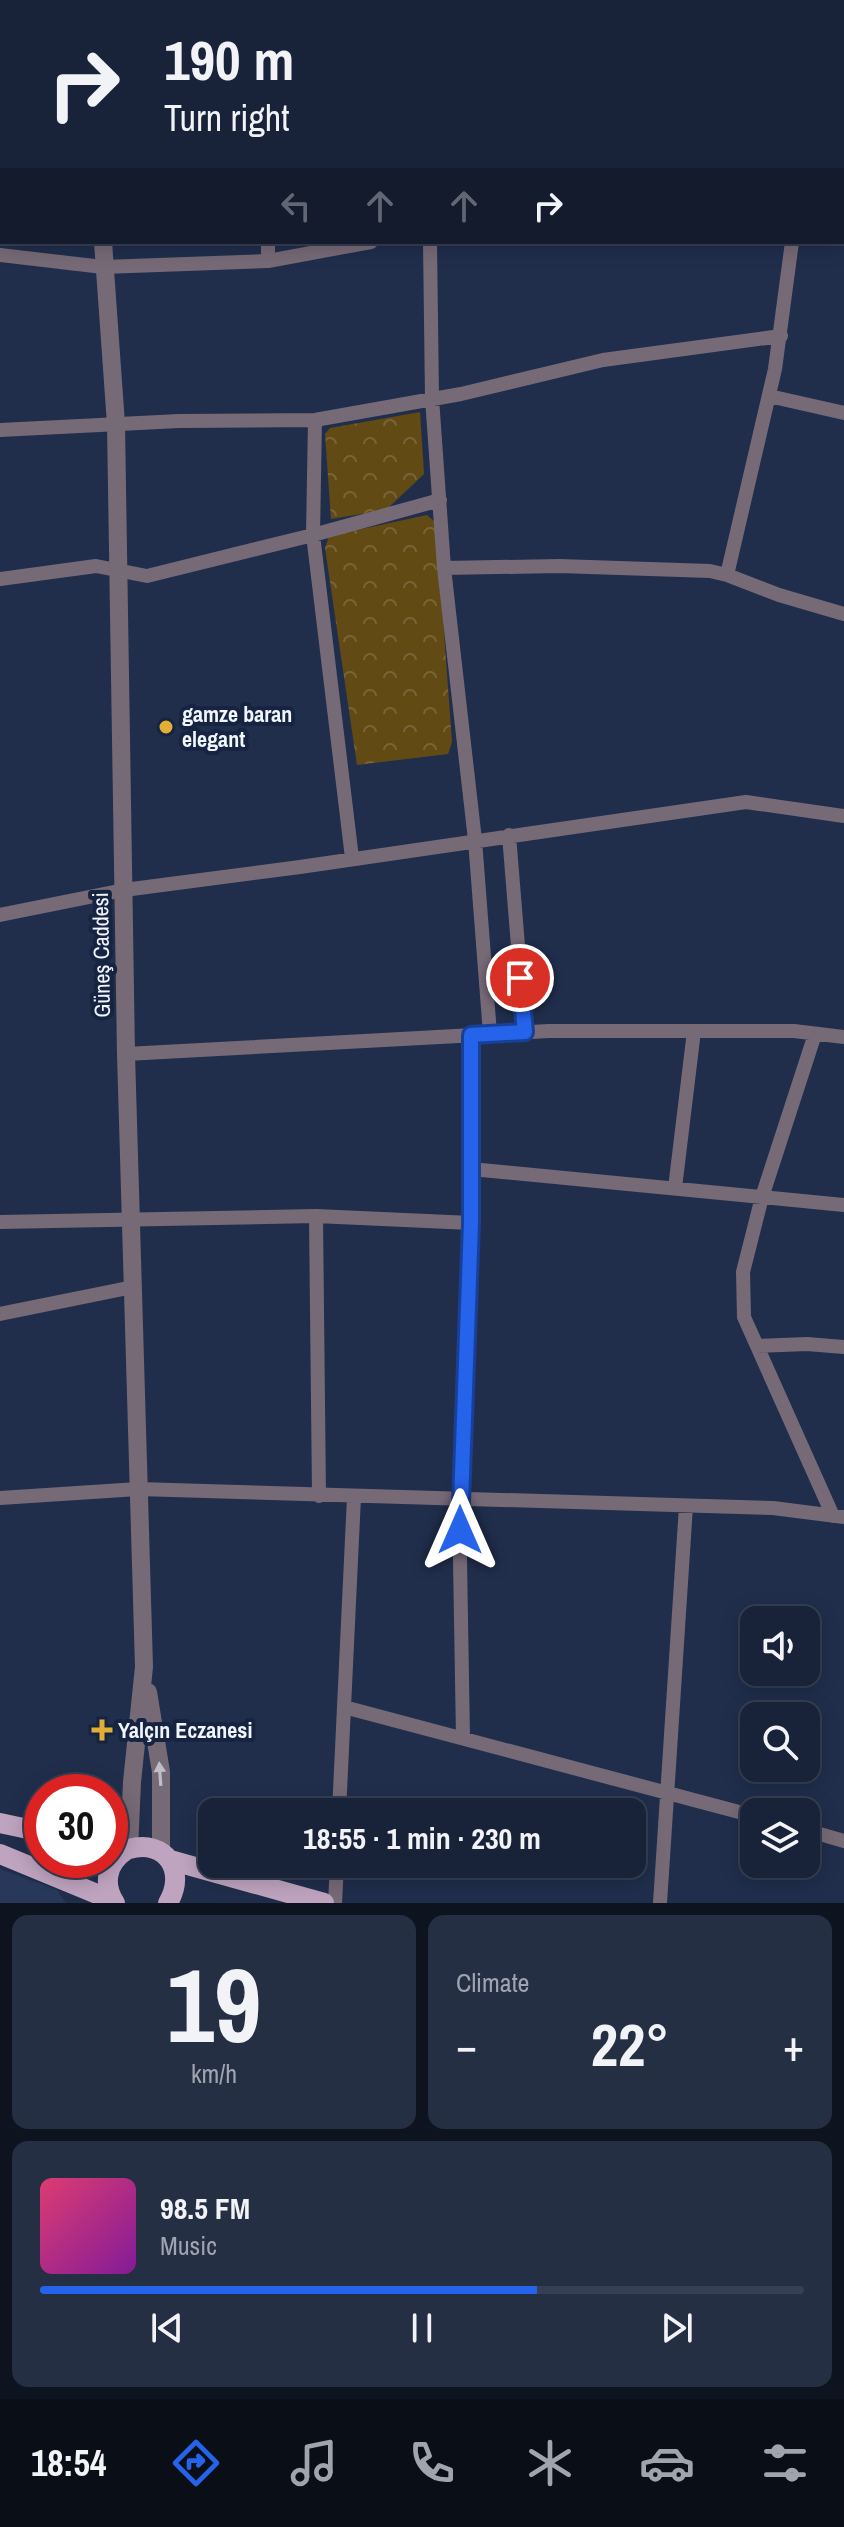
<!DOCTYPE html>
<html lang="en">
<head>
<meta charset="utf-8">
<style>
  body { margin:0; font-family:"Archivo Narrow",sans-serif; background:#252f44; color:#f1f3f6; height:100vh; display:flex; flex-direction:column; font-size:30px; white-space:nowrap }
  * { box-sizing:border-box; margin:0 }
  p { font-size:26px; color:#9fa4ae }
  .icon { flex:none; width:44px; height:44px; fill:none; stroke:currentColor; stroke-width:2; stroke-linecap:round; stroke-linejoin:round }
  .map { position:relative; height:1903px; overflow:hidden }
  .details { display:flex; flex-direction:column; gap:12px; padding:12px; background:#0d131f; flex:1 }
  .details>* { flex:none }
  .hud { position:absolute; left:0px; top:0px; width:844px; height:244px; box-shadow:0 4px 20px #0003,0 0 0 2px #363f53; background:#182239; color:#f1f3f6; overflow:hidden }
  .tools { position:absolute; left:740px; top:1606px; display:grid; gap:16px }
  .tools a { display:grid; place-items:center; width:80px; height:80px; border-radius:16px; background:#182239; box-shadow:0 4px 20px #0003,0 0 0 2px #363f53; font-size:40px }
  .speed { position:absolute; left:24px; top:1774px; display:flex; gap:16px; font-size:40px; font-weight:700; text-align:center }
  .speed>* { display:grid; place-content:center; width:104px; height:104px; border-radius:50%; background:#182239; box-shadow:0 4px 20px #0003,0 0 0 2px #363f53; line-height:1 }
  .speed .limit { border:12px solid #d22; background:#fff; color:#111 }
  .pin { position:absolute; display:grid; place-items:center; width:68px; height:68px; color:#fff; margin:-34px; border:4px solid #fff; border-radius:50%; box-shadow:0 2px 8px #0007 }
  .me { position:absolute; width:88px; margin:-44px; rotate:0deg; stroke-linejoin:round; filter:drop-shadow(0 0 6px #0008) }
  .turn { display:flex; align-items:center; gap:28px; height:168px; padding:0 32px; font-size:36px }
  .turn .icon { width:104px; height:104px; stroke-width:2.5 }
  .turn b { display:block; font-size:56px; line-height:68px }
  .lanes { display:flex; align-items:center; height:76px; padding:0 32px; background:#0003; justify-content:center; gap:40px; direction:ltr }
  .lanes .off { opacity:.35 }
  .big { font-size:60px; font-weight:700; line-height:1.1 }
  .details .tile { flex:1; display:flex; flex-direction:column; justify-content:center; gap:12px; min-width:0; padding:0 28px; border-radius:16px; background:#252f44 }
  .details .dial { align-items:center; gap:0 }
  .dial b { font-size:104px; line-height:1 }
  .song { display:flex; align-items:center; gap:24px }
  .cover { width:96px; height:96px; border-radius:12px; background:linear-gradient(135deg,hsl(340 70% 55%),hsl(290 70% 35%)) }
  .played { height:8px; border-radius:4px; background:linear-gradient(90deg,#2563eb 65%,#363f53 65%) }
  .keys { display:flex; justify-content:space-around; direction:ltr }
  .heat { display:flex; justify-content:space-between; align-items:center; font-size:44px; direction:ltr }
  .details .tiles { flex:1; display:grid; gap:12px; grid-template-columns:1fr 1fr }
  .tile:last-child { grid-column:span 2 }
  .trip { position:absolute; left:198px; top:1798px; width:448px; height:80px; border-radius:16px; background:#182239; box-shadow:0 4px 20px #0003,0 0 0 2px #363f53; font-weight:700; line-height:80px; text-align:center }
  .dock { display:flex; height:128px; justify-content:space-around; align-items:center; background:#0a0e17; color:#9fa4ae }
  .dock .icon { width:56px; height:56px }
  .dock .current { color:#2563eb }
  .dock b { font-size:36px; color:#f1f3f6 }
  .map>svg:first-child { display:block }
  .built { fill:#28385b }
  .park { fill:url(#park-crowns) }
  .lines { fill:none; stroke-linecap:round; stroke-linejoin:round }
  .minor { stroke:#776a77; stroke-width:14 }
  .tertiary { stroke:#776a77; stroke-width:18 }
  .primary { stroke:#bfa4c0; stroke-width:20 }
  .oneway { fill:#c0bdc7 }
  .route-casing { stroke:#184099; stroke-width:20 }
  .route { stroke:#2563eb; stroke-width:14 }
  .poi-dot { fill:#e2af34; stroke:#172441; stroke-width:3 }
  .labels { text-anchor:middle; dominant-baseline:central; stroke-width:8; stroke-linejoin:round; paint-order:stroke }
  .poi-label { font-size:22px; font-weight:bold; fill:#f1f5fd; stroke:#172441; text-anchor:start }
  .street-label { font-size:22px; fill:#f1f5fd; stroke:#172441 }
</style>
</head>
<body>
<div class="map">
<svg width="844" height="1903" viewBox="0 0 844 1903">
  <defs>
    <pattern id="park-crowns" width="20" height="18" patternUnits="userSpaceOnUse" patternTransform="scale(2)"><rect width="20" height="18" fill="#614a14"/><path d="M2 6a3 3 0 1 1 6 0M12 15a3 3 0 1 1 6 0" fill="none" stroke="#786537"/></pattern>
  </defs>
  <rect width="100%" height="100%" fill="#202e4c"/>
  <path class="built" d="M0 1869 57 1890 66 1903H0Z"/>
  <path class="park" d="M420 412 424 474 386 510 331 519 325 434 330 428Z
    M427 515 436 523 452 742 448 754 357 765 325 548 329 536Z"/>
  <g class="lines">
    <path class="minor" d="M64 0 106 2
      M441 2 496 0
      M711 2 712 0
      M815 2 816 0
      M842 189H844
      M268 242V261
      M430 242 432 398 444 568
      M0 255 103 267 268 261 371 242
      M769 396 844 413
      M315 420 313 535 352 858
      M0 430 179 421 315 420 461 394 603 360 781 336
      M727 575 775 369 792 242
      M0 579 96 566 147 576 313 535 440 500
      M509 835 525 1032
      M0 915 124 890 300 867 746 802 844 816
      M490 1034 475 840 444 568 559 566 710 571 727 575 779 595 844 614
      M815 1034 762 1197 743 1272 744 1317 833 1516
      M126 1054 549 1031H794L844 1037
      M471 1169 844 1205
      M675 1188 694 1031
      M316 1216 319 1496
      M0 1222 316 1216 471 1223
      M0 1314 133 1287
      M757 1346 807 1344 844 1347
      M0 1498 138 1489 773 1508 844 1517
      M344 1707 754 1816
      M463 1738 459 1500 471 1223V1035
      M339 1812 354 1497
      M806 1830 844 1841
      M335 1903 337 1864
      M660 1903 686 1506"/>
    <path class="tertiary" d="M106 0 107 2
      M103 242 116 424 126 1054 144 1667 132 1782 129 1849
      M148 1692 161 1772V1852"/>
    <path class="primary" d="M0 1823 42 1832
      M129 1849C166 1839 187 1871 168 1903
      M0 1854 114 1901
      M170 1860 324 1903
      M115 1903C103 1885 106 1864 125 1851"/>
  </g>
  <defs><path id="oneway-solid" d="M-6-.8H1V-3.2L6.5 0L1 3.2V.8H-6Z" transform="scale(2)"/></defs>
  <use class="oneway" href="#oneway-solid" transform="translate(160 1774) rotate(-94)"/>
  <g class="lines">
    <g class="route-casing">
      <path id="route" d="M460 1530 471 1223V1035L525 1032 520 978"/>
    </g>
    <use href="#route" class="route"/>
  </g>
  <g class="poi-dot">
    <circle cx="166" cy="727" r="8"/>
    <path d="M98 1718h8v8h8v8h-8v8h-8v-8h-8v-8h8z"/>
  </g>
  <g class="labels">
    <g class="poi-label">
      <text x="182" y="714">gamze baran<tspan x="182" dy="25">elegant</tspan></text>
      <text x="118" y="1730">Yalçın Eczanesi</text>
    </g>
    <g class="street-label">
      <text transform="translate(101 955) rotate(-91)">Güneş Caddesi</text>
    </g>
  </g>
</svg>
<div class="tools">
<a><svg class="icon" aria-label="sound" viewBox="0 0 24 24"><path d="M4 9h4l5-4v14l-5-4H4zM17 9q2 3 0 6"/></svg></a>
<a><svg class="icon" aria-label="search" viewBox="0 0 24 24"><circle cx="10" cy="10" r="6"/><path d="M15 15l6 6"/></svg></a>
<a><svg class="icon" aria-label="layers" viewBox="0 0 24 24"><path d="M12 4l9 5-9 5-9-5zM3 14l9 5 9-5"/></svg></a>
</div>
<div class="speed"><div class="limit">30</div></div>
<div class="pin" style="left:520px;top:978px;background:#d93025"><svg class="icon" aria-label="arrive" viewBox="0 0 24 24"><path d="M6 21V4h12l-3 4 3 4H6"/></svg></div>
<svg class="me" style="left:460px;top:1530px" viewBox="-20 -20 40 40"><path d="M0-17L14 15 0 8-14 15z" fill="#2563eb" stroke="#fff" stroke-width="4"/></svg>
<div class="trip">18:55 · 1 min · 230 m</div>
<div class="hud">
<div class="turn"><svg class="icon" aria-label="right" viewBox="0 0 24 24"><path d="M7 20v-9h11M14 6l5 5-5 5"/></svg><div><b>190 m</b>Turn right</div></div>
<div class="lanes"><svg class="icon off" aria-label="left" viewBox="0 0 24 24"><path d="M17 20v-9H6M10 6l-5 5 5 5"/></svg><svg class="icon off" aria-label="ahead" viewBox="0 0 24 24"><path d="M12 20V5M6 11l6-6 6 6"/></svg><svg class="icon off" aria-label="ahead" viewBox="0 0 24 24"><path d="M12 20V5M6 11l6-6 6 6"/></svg><svg class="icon" aria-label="right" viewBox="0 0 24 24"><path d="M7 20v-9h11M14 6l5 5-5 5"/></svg></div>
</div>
</div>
<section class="details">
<div class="tiles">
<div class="tile dial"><b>19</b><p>km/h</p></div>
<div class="tile"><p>Climate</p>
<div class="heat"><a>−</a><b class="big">22°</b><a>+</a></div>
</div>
<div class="tile">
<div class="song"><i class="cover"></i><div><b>98.5 FM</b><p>Music</p></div></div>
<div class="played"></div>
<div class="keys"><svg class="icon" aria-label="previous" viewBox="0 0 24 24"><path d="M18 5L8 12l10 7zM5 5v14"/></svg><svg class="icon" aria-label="pause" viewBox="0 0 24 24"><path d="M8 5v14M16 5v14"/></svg><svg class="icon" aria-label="next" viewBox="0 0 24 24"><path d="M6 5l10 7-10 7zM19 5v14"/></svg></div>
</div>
</div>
</section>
<nav class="dock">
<b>18:54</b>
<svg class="icon current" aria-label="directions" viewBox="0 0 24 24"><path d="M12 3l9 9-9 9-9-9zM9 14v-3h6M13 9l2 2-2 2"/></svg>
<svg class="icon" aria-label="music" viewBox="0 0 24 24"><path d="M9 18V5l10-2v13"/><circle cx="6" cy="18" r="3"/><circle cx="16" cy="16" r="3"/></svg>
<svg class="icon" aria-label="phone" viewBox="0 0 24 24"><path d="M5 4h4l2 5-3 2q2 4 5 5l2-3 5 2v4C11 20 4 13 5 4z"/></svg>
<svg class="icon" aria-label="climate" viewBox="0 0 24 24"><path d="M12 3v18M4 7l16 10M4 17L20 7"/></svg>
<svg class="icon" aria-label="car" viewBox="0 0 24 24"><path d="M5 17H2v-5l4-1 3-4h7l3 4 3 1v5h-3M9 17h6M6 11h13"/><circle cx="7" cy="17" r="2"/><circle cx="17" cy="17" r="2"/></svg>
<svg class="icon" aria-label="filters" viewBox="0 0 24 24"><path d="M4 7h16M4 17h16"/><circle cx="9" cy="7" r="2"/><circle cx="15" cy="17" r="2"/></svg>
</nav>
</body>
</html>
